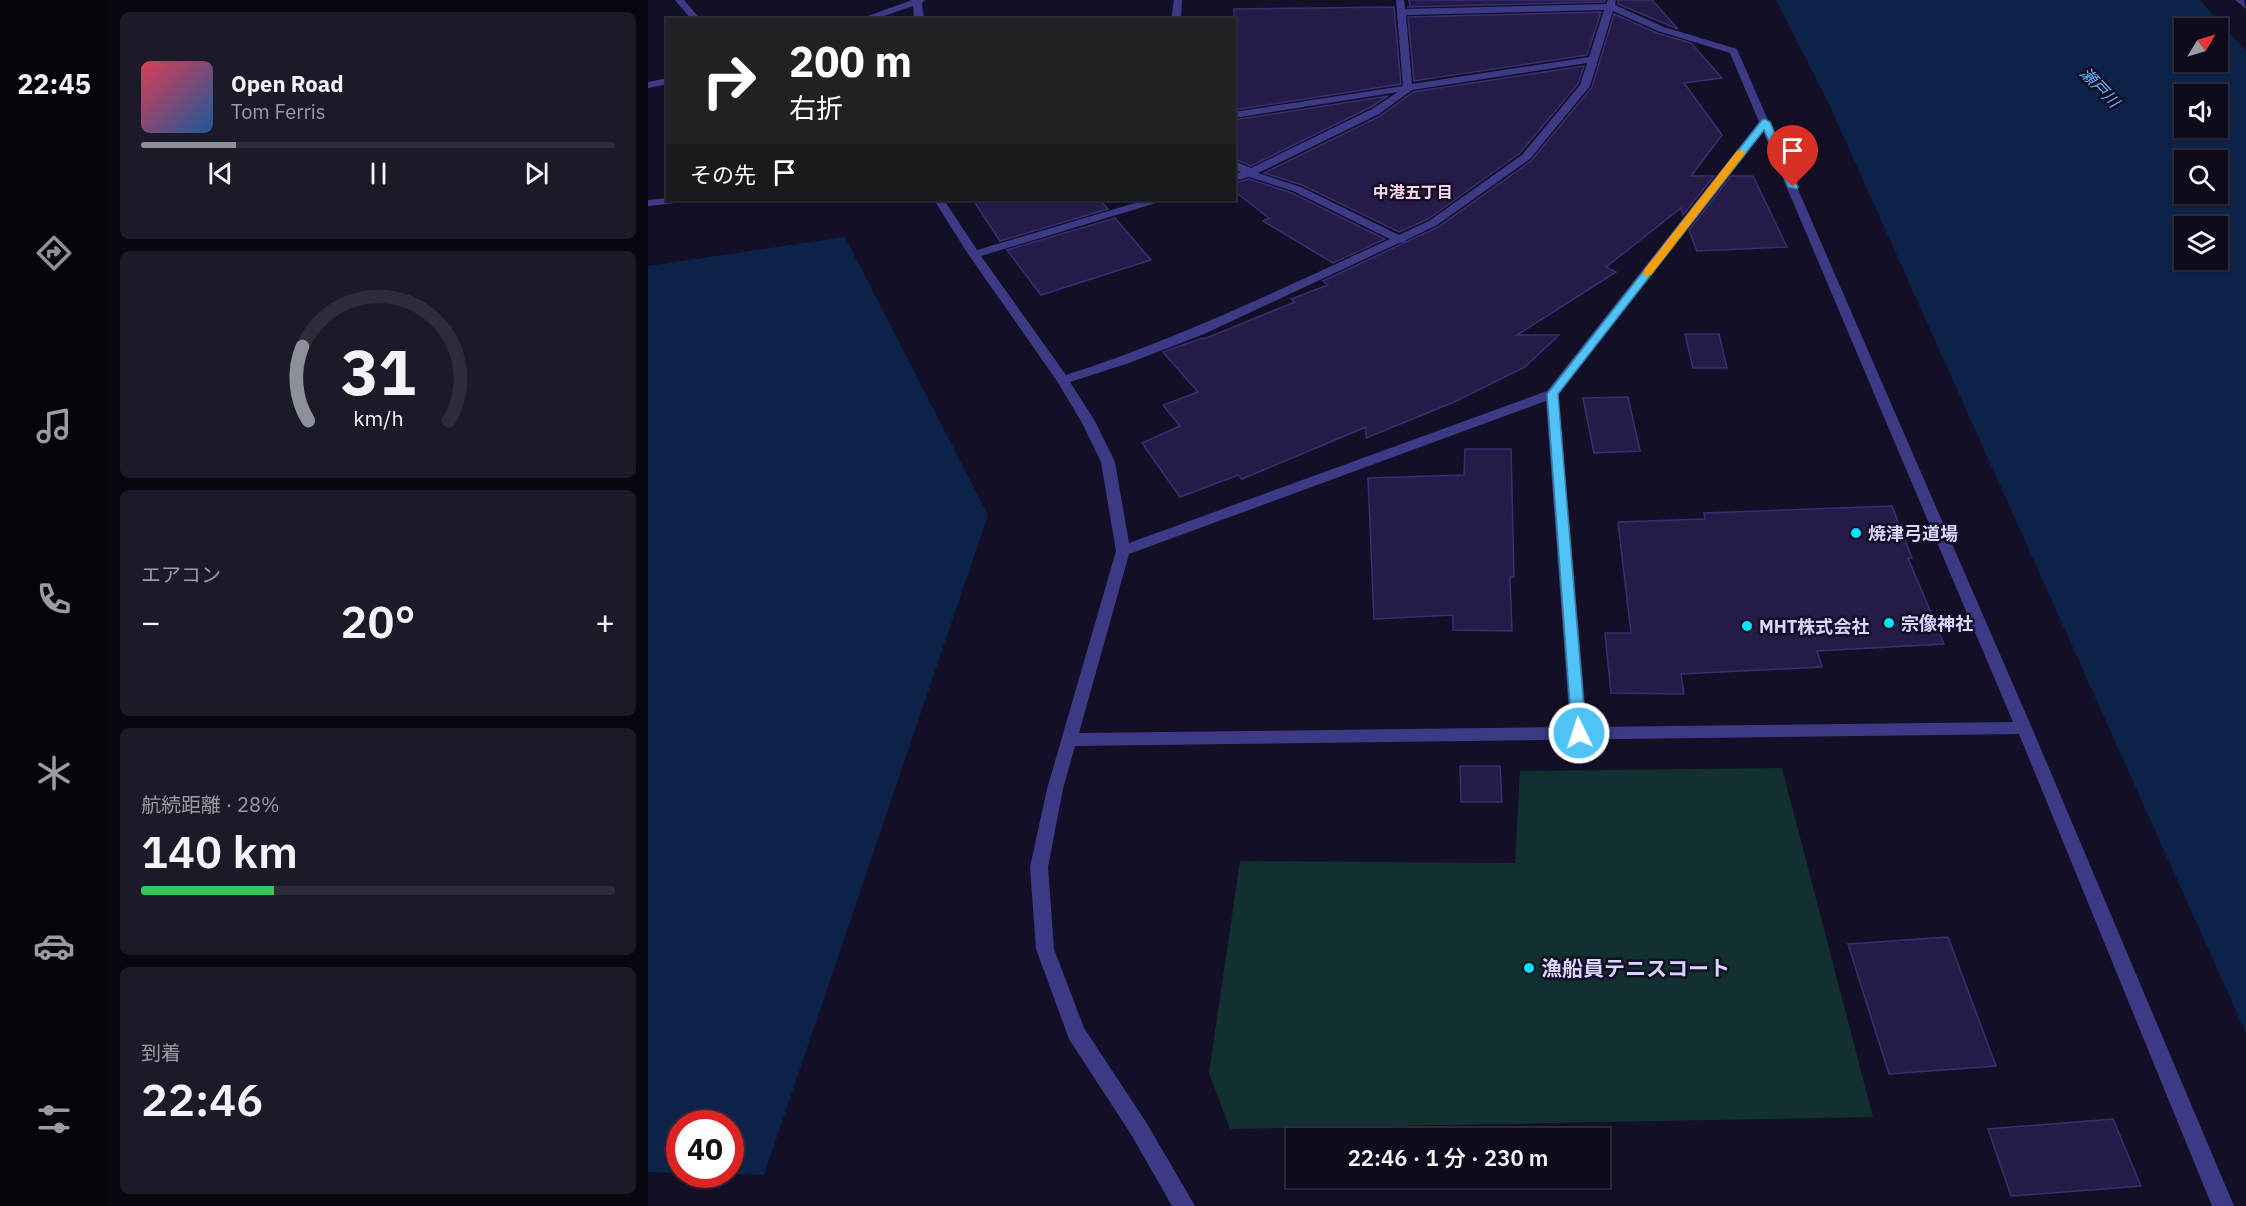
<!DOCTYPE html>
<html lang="ja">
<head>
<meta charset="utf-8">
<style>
  body { margin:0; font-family:"IBM Plex Sans","Noto Sans JP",sans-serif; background:#1c1929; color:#f1f3f6; height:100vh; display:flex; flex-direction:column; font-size:22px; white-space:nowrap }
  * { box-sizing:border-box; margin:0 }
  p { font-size:20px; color:#9b9ba3 }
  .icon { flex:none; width:33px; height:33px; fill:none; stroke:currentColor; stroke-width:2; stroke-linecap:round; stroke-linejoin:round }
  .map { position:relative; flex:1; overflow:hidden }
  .panel { display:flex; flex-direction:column; gap:12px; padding:12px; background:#08060f; width:540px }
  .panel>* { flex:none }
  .guide { position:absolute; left:18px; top:18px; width:570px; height:183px; border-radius:0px; box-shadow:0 2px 4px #0004,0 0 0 2px #2e2b3b; background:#202124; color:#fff; overflow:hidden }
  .needle { width:39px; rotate:52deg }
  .tools { position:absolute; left:1526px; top:18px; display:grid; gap:12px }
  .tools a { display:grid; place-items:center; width:54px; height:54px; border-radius:0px; background:#0e0b1c; box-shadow:0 2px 4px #0004,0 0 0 2px #2e2b3b; font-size:30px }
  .speed { position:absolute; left:18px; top:1110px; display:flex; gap:12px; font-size:30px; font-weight:700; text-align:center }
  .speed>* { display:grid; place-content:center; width:78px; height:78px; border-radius:50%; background:#0e0b1c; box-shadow:0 2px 4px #0004,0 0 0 2px #2e2b3b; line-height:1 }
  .speed .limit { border:9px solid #d22; background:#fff; color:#111 }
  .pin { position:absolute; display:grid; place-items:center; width:51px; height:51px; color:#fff; margin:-62px -26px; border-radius:50% 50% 50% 0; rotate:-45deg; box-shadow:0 0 6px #0007 }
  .pin .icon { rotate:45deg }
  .me { position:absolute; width:66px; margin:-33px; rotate:356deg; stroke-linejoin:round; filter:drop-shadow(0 0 4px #0008) }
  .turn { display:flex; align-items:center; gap:21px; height:126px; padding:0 24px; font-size:27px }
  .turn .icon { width:78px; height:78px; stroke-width:2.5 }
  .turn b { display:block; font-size:42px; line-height:51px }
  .then { display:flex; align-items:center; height:57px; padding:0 24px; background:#0003; gap:12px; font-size:22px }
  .big { font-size:45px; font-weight:600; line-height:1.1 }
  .panel .widget { flex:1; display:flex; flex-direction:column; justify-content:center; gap:9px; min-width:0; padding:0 21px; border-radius:9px; background:#1c1929 }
  .panel .dial { align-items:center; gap:0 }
  .dial svg { height:156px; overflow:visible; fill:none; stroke:#2e2b3b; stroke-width:7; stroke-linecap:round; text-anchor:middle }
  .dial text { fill:#f1f3f6; stroke:none }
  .song { display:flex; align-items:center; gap:18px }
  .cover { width:72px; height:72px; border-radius:9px; background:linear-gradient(135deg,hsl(350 70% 55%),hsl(210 70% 35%)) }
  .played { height:6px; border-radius:3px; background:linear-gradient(90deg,#8c9099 20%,#2e2b3b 20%) }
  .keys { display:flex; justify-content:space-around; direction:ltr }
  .heat { display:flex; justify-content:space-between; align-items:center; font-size:33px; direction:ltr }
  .charge { height:9px; border-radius:4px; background:linear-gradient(90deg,#34c759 28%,#2e2b3b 0) }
  .trip { position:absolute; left:638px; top:1128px; width:324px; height:60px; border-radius:0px; background:#0e0b1c; box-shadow:0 2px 4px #0004,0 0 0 2px #2e2b3b; font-weight:600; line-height:60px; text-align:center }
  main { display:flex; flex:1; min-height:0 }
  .menu { display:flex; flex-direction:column; width:108px; justify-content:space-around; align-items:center; background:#06040b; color:#9b9ba3 }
  .menu .icon { width:42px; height:42px }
  .menu .selected { color:#8c9099 }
  .menu b { font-size:27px; color:#f1f3f6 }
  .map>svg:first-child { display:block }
  .green { fill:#12302f }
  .water { fill:#0c2248; fill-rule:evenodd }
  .building { fill:#241b47; stroke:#3b2d73; stroke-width:1.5 }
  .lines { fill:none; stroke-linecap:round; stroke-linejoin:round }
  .minor { fill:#3d3a85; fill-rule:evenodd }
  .route { fill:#4fc3f7; stroke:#337fa1; stroke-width:1.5 }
  .slow { fill:#f59e0b }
  .poi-dot { fill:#00e5ff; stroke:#130f26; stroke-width:2 }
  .labels { text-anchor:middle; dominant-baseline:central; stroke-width:5; stroke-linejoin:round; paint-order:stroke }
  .far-water-label { font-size:16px; font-style:italic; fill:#62b6ff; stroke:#130f26 }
  .far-neighbourhood-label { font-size:16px; font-weight:bold; fill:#ffd6f0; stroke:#130f26 }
  .poi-label { font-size:18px; font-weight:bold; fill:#d9d4ff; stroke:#130f26; text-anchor:start }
  .near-poi-label { font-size:21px; font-weight:bold; fill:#d9d4ff; stroke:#130f26; text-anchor:start }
</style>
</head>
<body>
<main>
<nav class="menu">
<b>22:45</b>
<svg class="icon selected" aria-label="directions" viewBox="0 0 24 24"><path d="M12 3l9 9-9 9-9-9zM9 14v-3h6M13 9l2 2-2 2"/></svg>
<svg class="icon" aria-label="music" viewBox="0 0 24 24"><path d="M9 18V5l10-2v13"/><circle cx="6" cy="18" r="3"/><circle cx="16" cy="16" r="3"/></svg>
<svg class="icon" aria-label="phone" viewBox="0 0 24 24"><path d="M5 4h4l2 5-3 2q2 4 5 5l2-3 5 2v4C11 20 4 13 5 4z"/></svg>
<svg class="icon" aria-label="climate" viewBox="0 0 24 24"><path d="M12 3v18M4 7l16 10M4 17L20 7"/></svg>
<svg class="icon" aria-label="car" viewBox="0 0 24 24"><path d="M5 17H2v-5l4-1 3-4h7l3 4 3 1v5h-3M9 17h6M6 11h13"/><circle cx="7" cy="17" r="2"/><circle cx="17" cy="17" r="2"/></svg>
<svg class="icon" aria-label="filters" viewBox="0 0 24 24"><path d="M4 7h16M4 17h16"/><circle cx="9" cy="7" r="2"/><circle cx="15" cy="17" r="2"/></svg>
</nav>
<section class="panel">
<div class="widget">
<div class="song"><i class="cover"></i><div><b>Open Road</b><p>Tom Ferris</p></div></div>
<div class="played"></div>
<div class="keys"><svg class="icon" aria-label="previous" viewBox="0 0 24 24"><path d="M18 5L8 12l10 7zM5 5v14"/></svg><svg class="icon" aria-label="pause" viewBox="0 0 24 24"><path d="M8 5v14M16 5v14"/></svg><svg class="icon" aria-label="next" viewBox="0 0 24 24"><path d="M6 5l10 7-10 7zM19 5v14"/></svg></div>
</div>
<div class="widget dial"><svg viewBox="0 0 100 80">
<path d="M14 69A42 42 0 1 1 86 69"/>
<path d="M14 69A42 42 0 0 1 11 31" stroke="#8c9099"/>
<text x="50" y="56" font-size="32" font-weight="700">31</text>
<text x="50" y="72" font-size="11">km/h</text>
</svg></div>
<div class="widget"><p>エアコン</p>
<div class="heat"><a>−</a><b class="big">20°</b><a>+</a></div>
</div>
<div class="widget"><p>航続距離 · 28%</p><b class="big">140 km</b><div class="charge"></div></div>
<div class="widget"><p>到着</p><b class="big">22:46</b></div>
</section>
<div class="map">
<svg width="1598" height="1206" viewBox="0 0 1598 1206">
  <rect width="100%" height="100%" fill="#130f26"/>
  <path class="green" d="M1134 768 1225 1117 582 1129 561 1073 592 861 867 863 872 771Z"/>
  <path class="water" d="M1128 0H1552L1598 51V1033L1180 102ZM1536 28H1569V62H1536ZM1536 94H1569V128H1536ZM1536 160H1569V194H1536ZM1536 226H1569V260H1536Z
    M197 237 340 515 116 1175 83 1174 82 1124H32L31 1173 0 1172V266Z"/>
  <path class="building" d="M761 0H957V2L759 7H762Z
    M970 0H1004L1030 29 970 4Z
    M746 7 753 84 586 110V9Z
    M953 12 939 55 766 81 760 17Z
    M966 14 1009 33 1043 43 1074 78 1036 83 1074 135 1043 176H1066L1035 215 1033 208 958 267 968 272 869 335H911L877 367 806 402 718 438V427L594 479 590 475 532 497 494 443 532 426 515 405 550 392 515 352 554 338 556 339 647 302 643 299 680 285 675 281 790 227 883 161 944 87Z
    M936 66 930 84 872 153 780 219 751 232 654 185 616 173 732 116 765 92Z
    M740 96 723 107 603 166 586 159V120Z
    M1083 176H1105L1139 247 1049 251 1041 230Z
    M601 179 644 193 737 239 685 263 615 221 621 218 586 191V183Z
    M325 200H452L460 209 352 241Z
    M467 218 503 260 393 295 359 250Z
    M1037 334H1071L1079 368H1045Z
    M980 397 992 451 946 453 935 398Z
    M817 449H863L866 577H862L864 631 805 630V615L726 619 720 478 816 475Z
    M1244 506 1264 558H1260L1296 644 1169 651 1174 667 1033 674 1036 694 963 693 957 633H983L970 522 1057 519 1056 513Z
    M812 766H852L854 802H813Z
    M1300 937 1348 1066 1241 1074 1200 944Z
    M1465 1119 1493 1186 1363 1196 1340 1129Z"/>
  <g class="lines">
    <path class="minor" d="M27 0H36L53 20H44Z
      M264 0H277L274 3 276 20H266L265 6 224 20H209Z
      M526 0H534L533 20H523Z
      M748 0H756L757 9 958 4 960 0H968L967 5 1016 27 1089 49 1384 728 1586 1206H1564L1371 734 427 746 415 789 400 867 406 949 436 1028 498 1122 547 1206H524L484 1136 421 1039 388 949 382 867 399 789 468 551 453 462 433 421 409 381 320 254 286 200H296L329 250 497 200H512L511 202 333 256 418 375C530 339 635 288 742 239L645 191 601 177 586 181V174L593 172 586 169V161L603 168 724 109 750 92 586 118V112L755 86ZM956 10 941 57 764 84 758 15ZM965 11 1010 31 1082 53 1111 122 899 391 481 543 467 462 447 421 422 382 481 363 556 334 751 243 757 242 758 240 789 225 882 159 942 86ZM939 63 932 85 874 155 781 221 751 235 653 187 610 173 731 114 764 90ZM1115 131 1365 722 939 727 910 394ZM898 401 922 727 431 733 481 554Z
      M1587 0H1596L1598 9Z
      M20 78V84L0 88V82Z
      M20 198V200H33L28 203 0 206V200Z"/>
  </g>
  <path class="route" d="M1117 119 1122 122 1150 187 1149 189 1140 187 1116 130 910 394 938 733 936 737H926L924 733 899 394 1114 120Z"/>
  <path class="slow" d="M1093 150 1098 153 1096 155 1003 275H996V270L1089 151Z"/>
  <g class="poi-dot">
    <circle cx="1208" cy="533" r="6"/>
    <circle cx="1241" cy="623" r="6"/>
    <circle cx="1099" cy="626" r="6"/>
    <circle cx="881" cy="968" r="6"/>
  </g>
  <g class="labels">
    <g class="far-water-label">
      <text transform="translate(1452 87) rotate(46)">瀬戸川</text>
    </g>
    <g class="far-neighbourhood-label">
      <text x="765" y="192">中港五丁目</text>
    </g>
    <g class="poi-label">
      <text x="1220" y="533">焼津弓道場</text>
      <text x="1253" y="623">宗像神社</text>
      <text x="1111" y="626">MHT株式会社</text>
    </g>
    <g class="near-poi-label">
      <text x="893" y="968">漁船員テニスコート</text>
    </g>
  </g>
</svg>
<div class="tools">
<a><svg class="needle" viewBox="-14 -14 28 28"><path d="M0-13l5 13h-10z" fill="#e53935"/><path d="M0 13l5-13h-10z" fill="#9b9ba3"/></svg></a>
<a><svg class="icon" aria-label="sound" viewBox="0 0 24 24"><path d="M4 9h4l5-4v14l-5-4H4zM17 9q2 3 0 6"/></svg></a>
<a><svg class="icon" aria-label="search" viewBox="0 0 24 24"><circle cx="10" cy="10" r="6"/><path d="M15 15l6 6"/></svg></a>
<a><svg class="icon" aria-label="layers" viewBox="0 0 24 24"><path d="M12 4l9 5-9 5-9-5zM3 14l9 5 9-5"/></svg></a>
</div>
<div class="speed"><div class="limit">40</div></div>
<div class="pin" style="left:1145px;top:187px;background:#d93025"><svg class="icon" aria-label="arrive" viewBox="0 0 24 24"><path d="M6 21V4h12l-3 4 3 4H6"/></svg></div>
<svg class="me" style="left:931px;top:733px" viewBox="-20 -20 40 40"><circle r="17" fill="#4fc3f7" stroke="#fff" stroke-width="3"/><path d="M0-11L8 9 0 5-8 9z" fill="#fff"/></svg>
<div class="trip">22:46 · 1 分 · 230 m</div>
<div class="guide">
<div class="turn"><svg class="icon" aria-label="right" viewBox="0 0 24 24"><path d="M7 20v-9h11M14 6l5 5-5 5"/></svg><div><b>200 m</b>右折</div></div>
<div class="then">その先<svg class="icon" aria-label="arrive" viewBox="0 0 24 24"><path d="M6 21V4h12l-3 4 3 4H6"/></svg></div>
</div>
</div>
</main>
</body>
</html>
